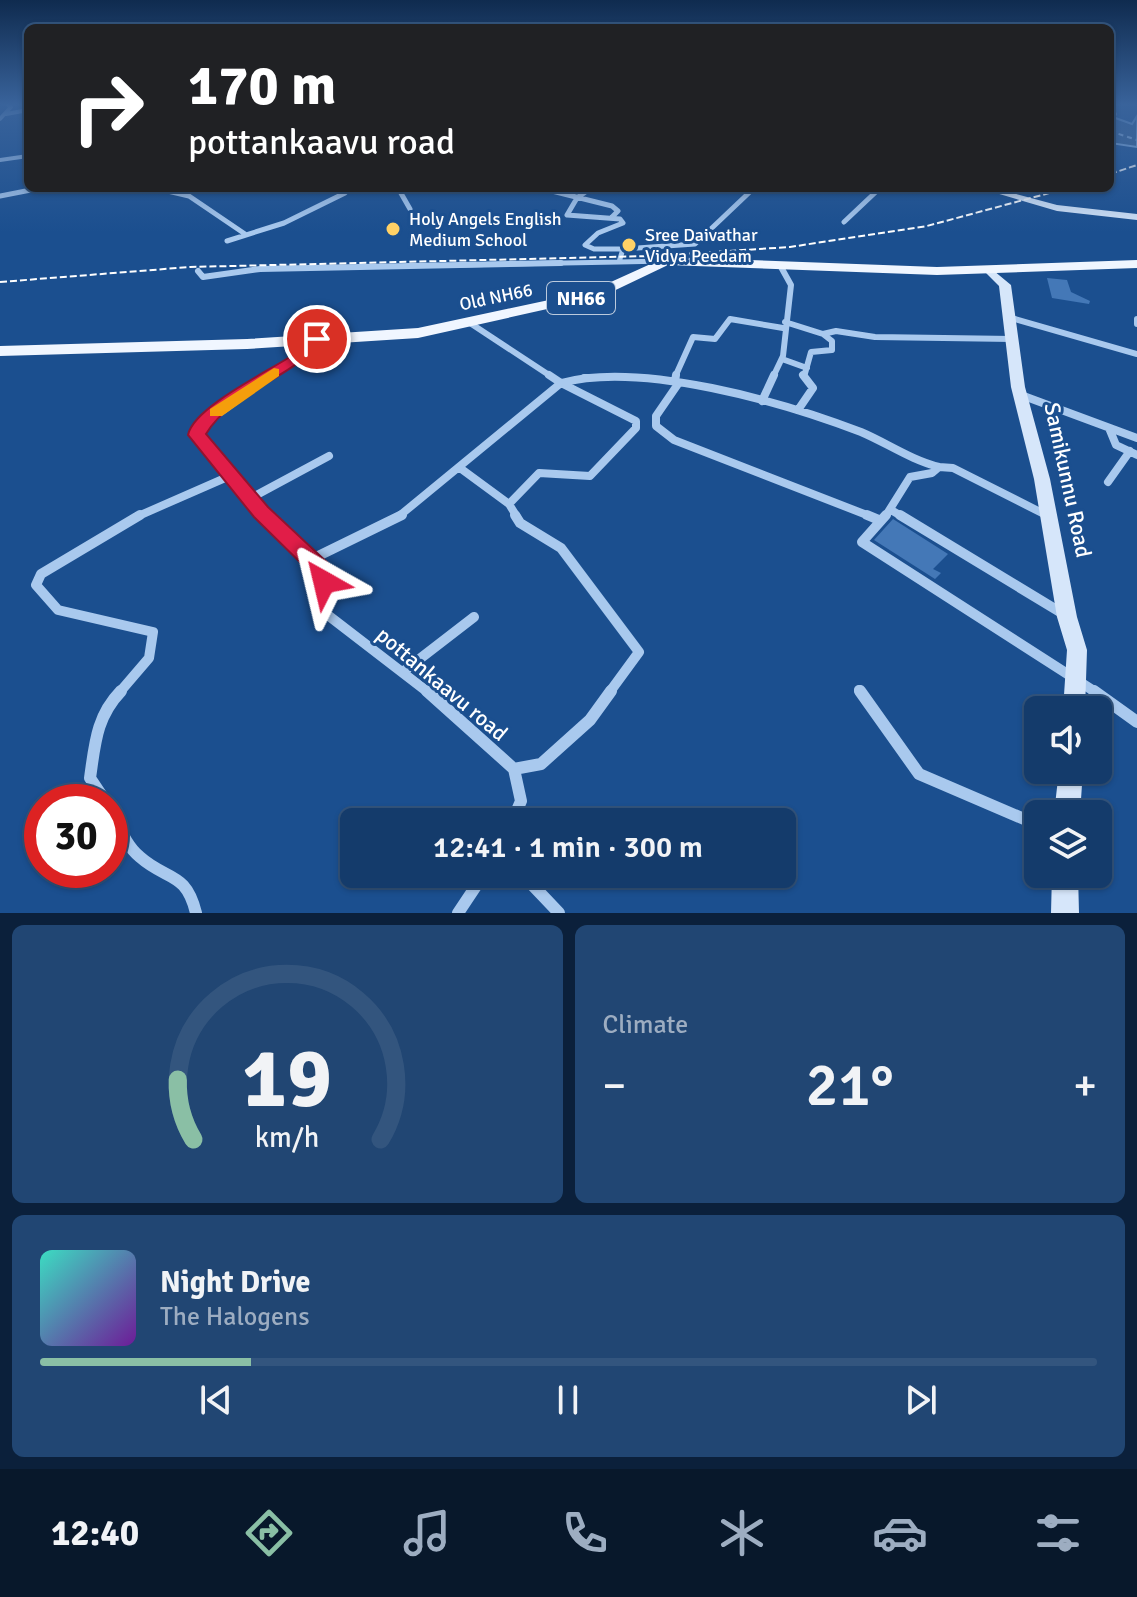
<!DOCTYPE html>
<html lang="en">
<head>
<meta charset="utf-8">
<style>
  body { margin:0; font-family:Signika,sans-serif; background:#214673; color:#f1f3f6; height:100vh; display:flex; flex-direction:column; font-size:30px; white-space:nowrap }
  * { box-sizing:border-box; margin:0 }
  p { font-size:26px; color:#9dadc1 }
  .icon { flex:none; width:44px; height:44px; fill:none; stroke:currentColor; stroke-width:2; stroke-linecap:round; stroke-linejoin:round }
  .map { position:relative; height:913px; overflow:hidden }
  .details { display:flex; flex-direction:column; gap:12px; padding:12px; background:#0b203b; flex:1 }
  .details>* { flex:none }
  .hud { position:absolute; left:24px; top:24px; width:1090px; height:168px; border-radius:12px; box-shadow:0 2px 6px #0004,0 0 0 2px #33557e; background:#202124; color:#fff; overflow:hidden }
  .controls { position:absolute; left:1024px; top:696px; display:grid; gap:16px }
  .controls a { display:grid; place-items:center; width:88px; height:88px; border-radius:12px; background:#143b6b; box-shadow:0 2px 6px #0004,0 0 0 2px #33557e; font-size:40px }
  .speed { position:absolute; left:24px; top:784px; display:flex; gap:16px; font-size:40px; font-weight:700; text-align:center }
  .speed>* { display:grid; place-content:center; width:104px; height:104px; border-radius:50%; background:#143b6b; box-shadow:0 2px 6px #0004,0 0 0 2px #33557e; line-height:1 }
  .speed .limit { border:12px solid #d22; background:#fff; color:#111 }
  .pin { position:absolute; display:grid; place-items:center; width:68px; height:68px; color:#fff; margin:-34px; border:4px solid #fff; border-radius:50%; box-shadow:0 2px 8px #0007 }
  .me { position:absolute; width:88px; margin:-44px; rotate:323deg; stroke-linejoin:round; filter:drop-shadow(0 0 6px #0008) }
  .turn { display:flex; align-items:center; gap:28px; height:168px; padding:0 32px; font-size:36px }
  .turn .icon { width:104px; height:104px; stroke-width:2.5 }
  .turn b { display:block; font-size:56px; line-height:68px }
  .big { font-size:60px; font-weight:600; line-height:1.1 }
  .details .card { flex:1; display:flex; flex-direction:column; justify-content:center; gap:12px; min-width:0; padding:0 28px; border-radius:12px; background:#214673 }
  .details .dial { align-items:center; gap:0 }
  .dial svg { height:208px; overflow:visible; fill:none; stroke:#33557e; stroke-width:7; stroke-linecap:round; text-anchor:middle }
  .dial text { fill:#f1f3f6; stroke:none }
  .song { display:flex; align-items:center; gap:24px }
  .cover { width:96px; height:96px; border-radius:12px; background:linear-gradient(135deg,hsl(170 70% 55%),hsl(280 70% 35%)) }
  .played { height:8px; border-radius:4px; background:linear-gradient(90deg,#8abfa5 20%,#33557e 20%) }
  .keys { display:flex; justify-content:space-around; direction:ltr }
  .heat { display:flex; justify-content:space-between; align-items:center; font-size:44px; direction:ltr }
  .details .tiles { flex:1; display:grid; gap:12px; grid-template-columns:1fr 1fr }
  .card:last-child { grid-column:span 2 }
  .trip { position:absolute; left:340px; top:808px; width:456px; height:80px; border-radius:12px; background:#143b6b; box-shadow:0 2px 6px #0004,0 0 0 2px #33557e; font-weight:600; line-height:80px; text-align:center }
  .menu { display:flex; height:128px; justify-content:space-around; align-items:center; background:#08182b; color:#9dadc1 }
  .menu .icon { width:56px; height:56px }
  .menu .selected { color:#8abfa5 }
  .menu b { font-size:36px; color:#f1f3f6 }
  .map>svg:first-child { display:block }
  .water { fill:#3c6290; stroke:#9cc4f0; stroke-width:2 }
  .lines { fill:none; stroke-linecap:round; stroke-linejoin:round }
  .ferry { stroke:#b5d3f5; stroke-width:2; stroke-dasharray:5 4; stroke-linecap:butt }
  .building { fill:#4478b7 }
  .minor-far5 { stroke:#a9c9ee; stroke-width:4 }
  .minor-far4 { stroke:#a9c9ee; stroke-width:5 }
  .minor-far3 { stroke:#a9c9ee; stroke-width:6 }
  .minor-far2 { stroke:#a9c9ee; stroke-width:8 }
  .minor-far1 { stroke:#a9c9ee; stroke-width:10 }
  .minor { stroke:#a9c9ee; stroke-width:12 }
  .secondary { fill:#d6e6fa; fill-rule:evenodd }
  .primary { fill:#f0f6ff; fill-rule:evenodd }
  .rail { stroke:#fff; stroke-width:2; stroke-dasharray:7 3; stroke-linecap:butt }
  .route { fill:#e11d48; stroke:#92132f; stroke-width:2 }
  .slow { fill:#f59e0b }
  .poi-dot { fill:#ffd166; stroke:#1b4f8f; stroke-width:3 }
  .labels { text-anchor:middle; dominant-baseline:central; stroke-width:6; stroke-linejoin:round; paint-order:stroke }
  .far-poi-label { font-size:18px; fill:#fff; stroke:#1b4f8f; text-anchor:start }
  .far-street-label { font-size:18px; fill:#fff; stroke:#1b4f8f }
  .shield { fill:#1b4f8f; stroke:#bbcadd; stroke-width:2 }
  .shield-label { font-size:20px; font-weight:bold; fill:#fff }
  .street-label { font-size:22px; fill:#fff; stroke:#1b4f8f }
</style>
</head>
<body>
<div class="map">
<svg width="1137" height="913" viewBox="0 0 1137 913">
  <rect width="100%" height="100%" fill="#1b4f8f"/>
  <path class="water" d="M1110 116 1132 124 1137 116V147L1110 143Z"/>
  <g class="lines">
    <path class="ferry" d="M1110 131 1137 140"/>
  </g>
  <path class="building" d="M1047 278 1067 280 1071 292 1090 301 1089 304 1052 298Z
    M893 519 948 554 933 569 941 573 935 579 874 540Z"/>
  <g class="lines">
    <path class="minor-far5" d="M1110 113 1115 114
      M6 114 28 110
      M0 119 11 107 7 104
      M0 160 28 156"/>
    <path class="minor-far4" d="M155 188 189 196 245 234
      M398 188 410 209
      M540 188 612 206 618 211 612 217
      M591 188 577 198 567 215 620 219 623 223 598 233 585 245 594 249H623
      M0 196 41 188
      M844 222 880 188
      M227 241 284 223 345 193 341 188
      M665 261 619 262 623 249 695 244 754 188
      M459 265 619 262"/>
    <path class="minor-far3" d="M198 271 203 277 260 269 561 263
      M1008 317 1137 354
      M1137 319V324
      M785 322 823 334
      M470 323 552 377
      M782 359 807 368
      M268 377 316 339
      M584 377H627
      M675 377 693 337 715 339 730 319 783 328
      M773 377 783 356 791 285 781 267
      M804 377 811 352 832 350V341L823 334 836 331 875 337 1012 339"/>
    <path class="minor-far2" d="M549 375 561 383C641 361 783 402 861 432 887 443 911 460 939 467
      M675 382 676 375
      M678 384 656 416V426L674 440 872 517
      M1021 395 1137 438
      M762 401 774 375
      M798 410 813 388 803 375
      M1109 428 1116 445 1137 455
      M1108 482 1130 451
      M251 498 329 456
      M509 504 517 517
      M891 510 903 517
      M136 517 232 475
      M266 517 197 435V429L271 375
      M398 517 561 383 636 421V428L590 476 539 473 509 504 460 468
      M885 517 910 477 932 473 939 467 953 468 1048 516"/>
    <path class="minor-far1" d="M264 515 323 572 324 582 314 596 316 606 429 693
      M515 515 520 523 561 548 639 652 609 693
      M867 515 879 520
      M886 515 862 542 1097 693
      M900 515 1065 615
      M310 560 402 515
      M404 671 474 617
      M859 690 861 693
      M119 693 149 658 153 632 58 610 36 585 41 574 140 515"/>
    <path class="minor" d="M427 691 514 769 521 801 512 822
      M860 691 919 774 1038 825
      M1094 691 1137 722
      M514 769 541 764 590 720 611 691
      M106 802 90 778C95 744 96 717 121 691
      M110 808C119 825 125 845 140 857 167 881 186 871 196 913
      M522 874 559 913
      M458 913 484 874"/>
    <path class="secondary" d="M979 188H994L1057 205 1137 214V220L1057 211Z
      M988 266 1011 285 1025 387 1050 479 1077 617 1087 650 1085 710H1063L1067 650 1057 617 1034 479 1011 387 999 286 982 269Z
      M1059 770H1083L1080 814H1054Z
      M1052 874H1078L1079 913H1051Z"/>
    <path class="primary" d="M666 257 937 267 1137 260V268L937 275 668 265 601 297 418 338 247 349 0 356V346L247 339 418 328 591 291Z"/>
    <path class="rail" d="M1110 174 1137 165
      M0 282 190 267 652 256 790 247 927 226 1068 188"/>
  </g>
  <linearGradient id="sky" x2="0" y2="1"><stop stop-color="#0f2b4f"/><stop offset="0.45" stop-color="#39639b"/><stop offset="1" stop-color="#39639b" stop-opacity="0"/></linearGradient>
  <rect width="1137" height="232" fill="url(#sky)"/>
  <path class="route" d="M317 334 324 339C293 378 232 391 206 434L268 507 331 566 335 582 332 588H316L313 575 254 517 188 435C193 408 265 373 288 358 298 351 305 338 317 334Z"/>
  <path class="slow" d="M274 368 279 369V376L222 416H210V409Z"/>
  <g class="poi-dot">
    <circle cx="393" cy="229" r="8"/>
    <circle cx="629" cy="245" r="8"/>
  </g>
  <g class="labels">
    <g class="far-poi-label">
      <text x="409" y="219">Holy Angels English<tspan x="409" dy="21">Medium School</tspan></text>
      <text x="645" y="235">Sree Daivathar<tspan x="645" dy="21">Vidya Peedam</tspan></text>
    </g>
    <g class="far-street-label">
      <text transform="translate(496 297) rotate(-12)">Old NH66</text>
    </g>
    <rect class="shield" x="547" y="282" width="68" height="32" rx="6"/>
    <g class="shield-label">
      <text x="581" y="298">NH66</text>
    </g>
    <g class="street-label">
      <text transform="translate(1068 480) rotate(78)">Samikunnu Road</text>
      <text transform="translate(442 684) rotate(40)">pottankaavu road</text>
    </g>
  </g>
</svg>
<div class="controls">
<a><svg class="icon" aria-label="sound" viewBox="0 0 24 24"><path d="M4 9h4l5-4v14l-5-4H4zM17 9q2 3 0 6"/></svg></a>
<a><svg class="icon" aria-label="layers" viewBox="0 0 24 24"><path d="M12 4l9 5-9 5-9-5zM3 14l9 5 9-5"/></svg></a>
</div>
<div class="speed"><div class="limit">30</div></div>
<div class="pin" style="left:317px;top:339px;background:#d93025"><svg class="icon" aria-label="arrive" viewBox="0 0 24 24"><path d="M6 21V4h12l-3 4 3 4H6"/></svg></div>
<svg class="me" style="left:324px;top:582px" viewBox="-20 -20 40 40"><path d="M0-17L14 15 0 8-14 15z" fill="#e11d48" stroke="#fff" stroke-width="4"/></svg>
<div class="trip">12:41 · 1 min · 300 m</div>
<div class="hud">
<div class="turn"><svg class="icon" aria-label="right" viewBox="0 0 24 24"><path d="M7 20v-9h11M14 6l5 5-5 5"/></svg><div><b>170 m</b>pottankaavu road</div></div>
</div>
</div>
<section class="details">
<div class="tiles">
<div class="card dial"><svg viewBox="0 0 100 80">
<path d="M14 69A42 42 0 1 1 86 69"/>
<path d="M14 69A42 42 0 0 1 8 46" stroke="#8abfa5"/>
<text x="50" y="56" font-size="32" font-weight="700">19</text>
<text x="50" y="72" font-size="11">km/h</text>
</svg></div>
<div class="card"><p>Climate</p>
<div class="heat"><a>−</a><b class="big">21°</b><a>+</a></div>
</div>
<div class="card">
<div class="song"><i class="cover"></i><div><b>Night Drive</b><p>The Halogens</p></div></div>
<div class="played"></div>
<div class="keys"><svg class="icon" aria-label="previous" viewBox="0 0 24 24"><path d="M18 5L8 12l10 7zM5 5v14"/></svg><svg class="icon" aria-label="pause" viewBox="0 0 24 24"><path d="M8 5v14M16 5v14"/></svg><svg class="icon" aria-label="next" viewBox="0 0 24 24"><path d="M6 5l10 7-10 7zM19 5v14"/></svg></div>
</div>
</div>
</section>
<nav class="menu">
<b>12:40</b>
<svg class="icon selected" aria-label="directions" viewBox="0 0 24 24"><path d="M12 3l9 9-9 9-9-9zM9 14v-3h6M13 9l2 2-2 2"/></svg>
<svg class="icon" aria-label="music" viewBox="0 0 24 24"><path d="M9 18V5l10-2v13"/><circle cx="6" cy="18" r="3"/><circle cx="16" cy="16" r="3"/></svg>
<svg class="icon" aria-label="phone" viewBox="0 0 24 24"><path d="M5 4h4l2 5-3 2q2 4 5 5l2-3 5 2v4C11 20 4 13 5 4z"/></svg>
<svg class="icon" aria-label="climate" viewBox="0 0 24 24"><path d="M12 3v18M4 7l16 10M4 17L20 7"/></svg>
<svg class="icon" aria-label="car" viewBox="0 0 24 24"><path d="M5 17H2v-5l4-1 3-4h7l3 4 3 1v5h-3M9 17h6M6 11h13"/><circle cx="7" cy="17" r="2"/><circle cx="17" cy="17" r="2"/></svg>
<svg class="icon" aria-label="filters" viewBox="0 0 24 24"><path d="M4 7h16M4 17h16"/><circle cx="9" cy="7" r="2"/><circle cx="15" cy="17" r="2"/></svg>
</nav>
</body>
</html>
